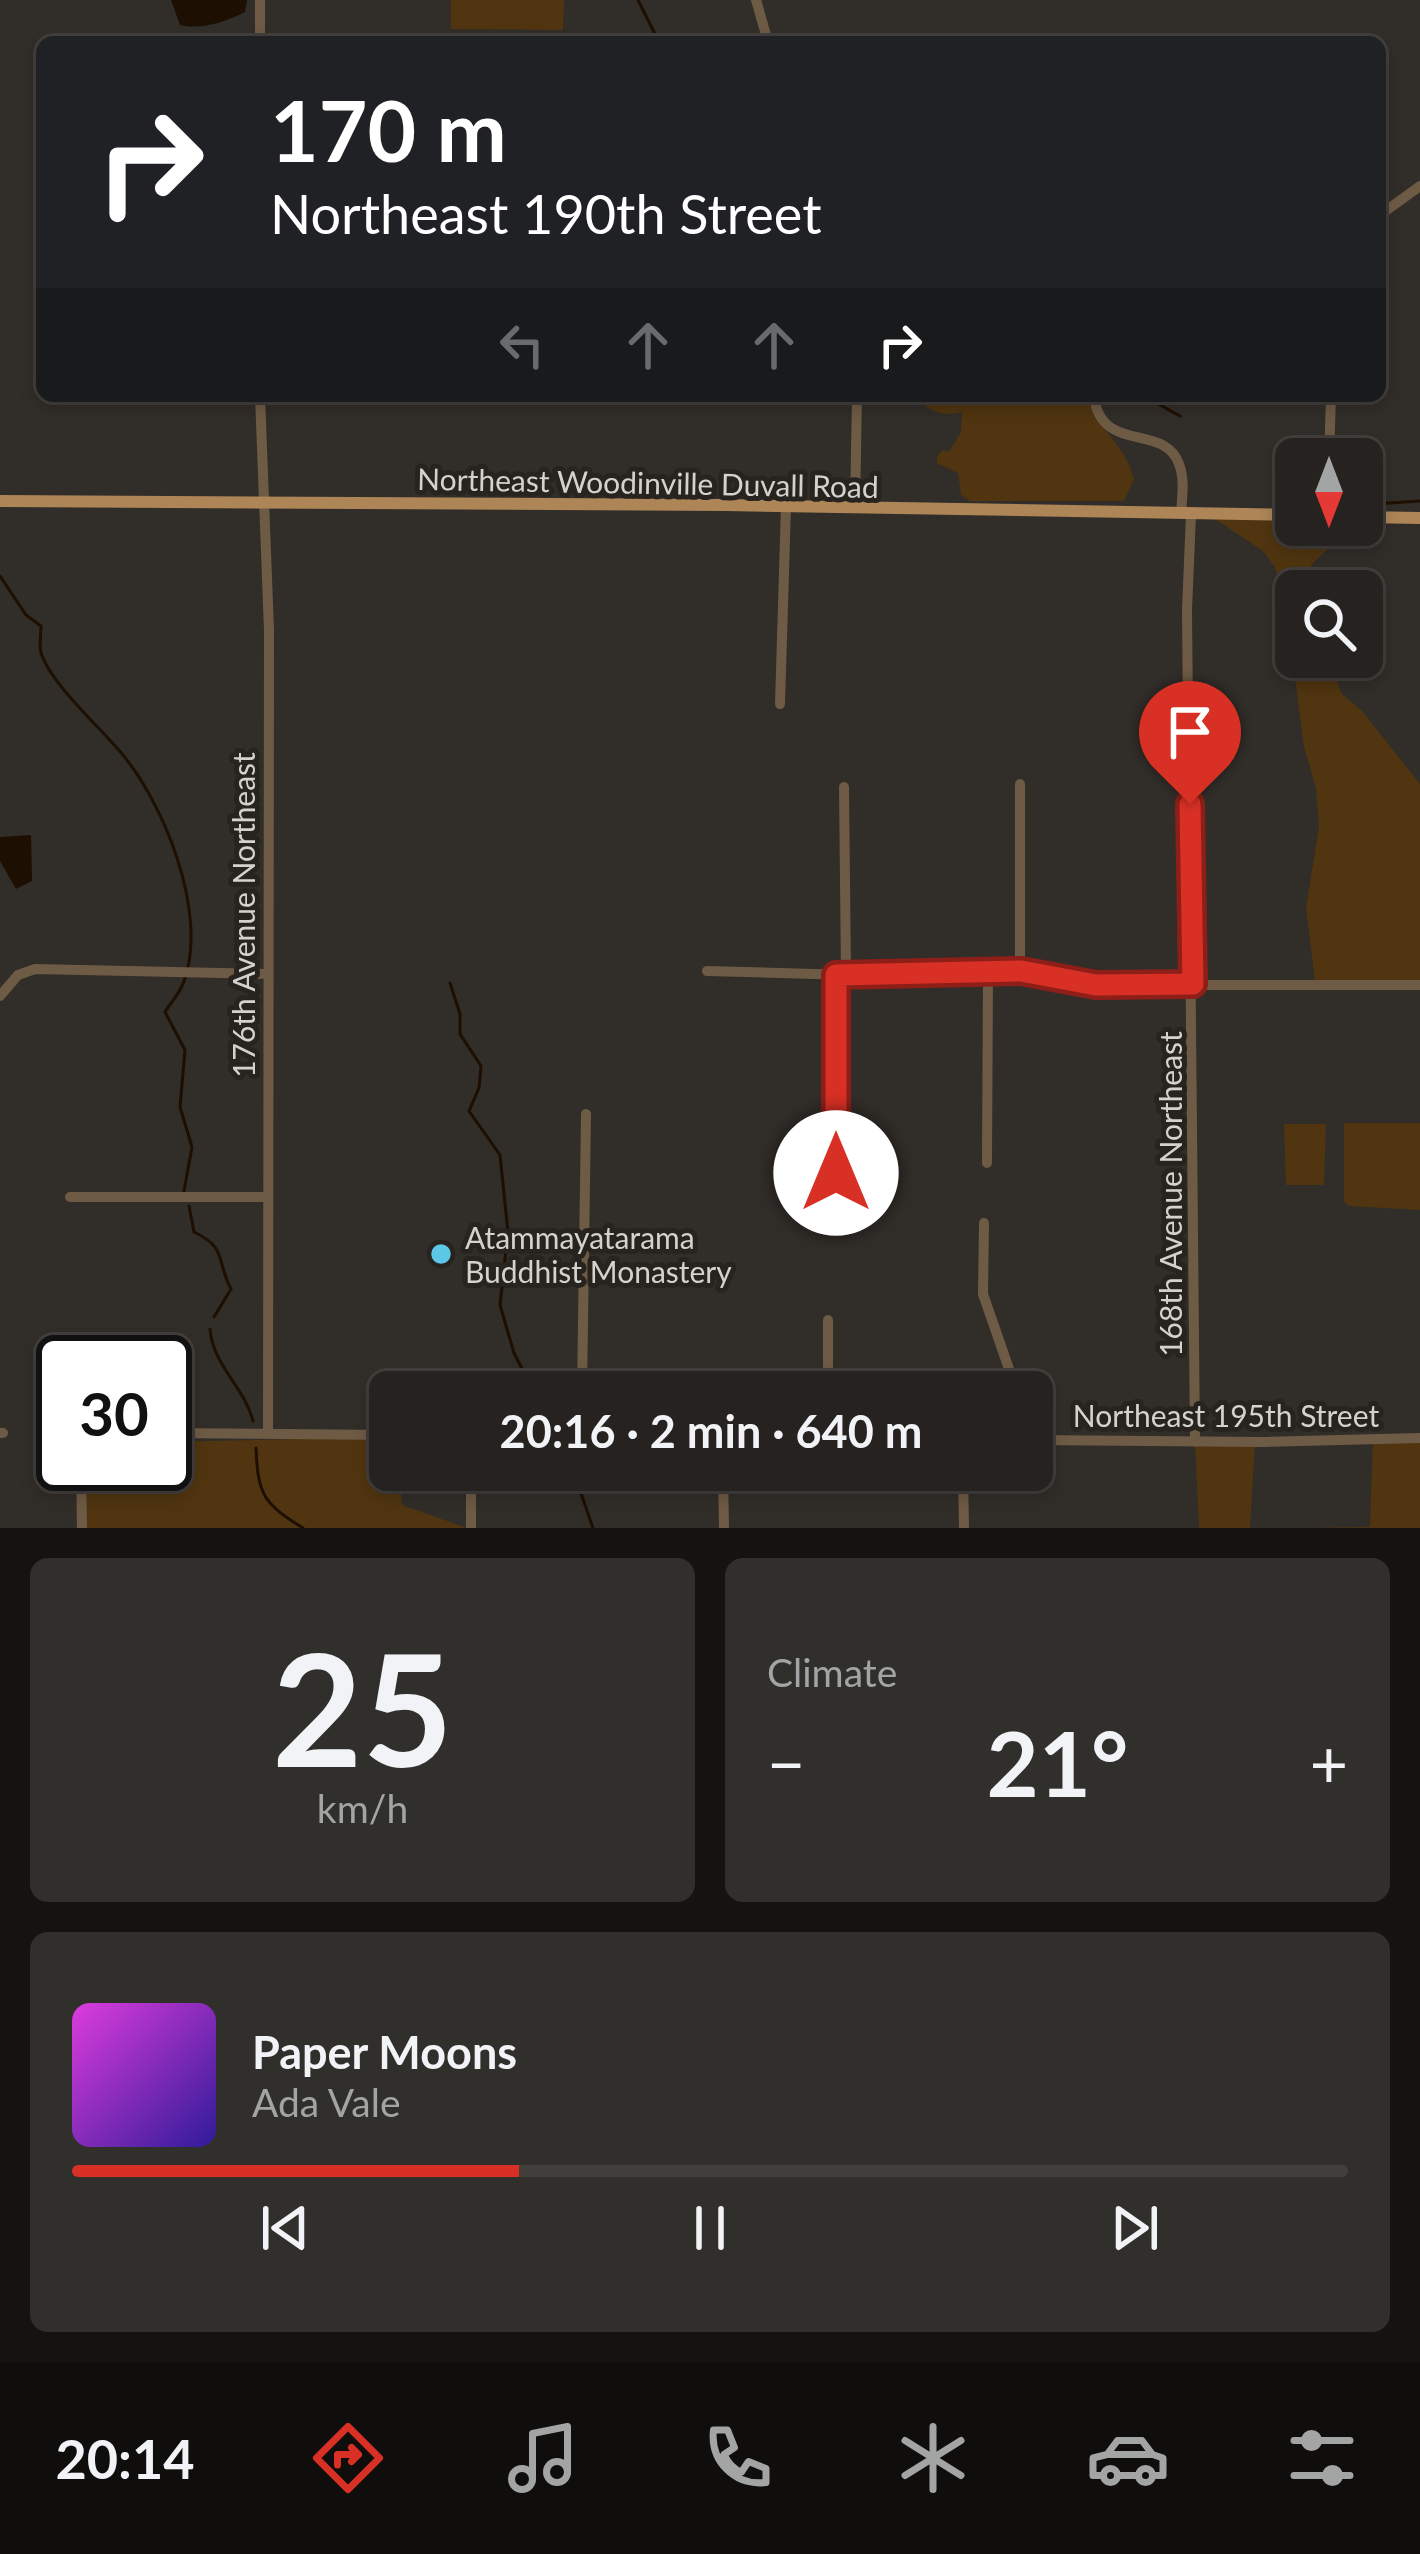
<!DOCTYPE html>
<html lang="en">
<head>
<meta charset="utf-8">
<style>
  body { margin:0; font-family:Lato,sans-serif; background:#312f2c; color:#f1f3f6; height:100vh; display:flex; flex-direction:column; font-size:45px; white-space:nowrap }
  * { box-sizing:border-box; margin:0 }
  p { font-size:39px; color:#a3a4a4 }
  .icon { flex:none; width:66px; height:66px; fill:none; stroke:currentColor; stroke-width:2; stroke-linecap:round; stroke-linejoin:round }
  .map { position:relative; height:1528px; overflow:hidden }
  .panel { display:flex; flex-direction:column; gap:30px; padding:30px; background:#141311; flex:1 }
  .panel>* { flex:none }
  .guide { position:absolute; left:36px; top:36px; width:1350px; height:366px; border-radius:18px; box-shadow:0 6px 18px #0003,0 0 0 3px #423f3d; background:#202124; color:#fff; overflow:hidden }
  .needle { width:78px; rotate:180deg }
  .buttons { position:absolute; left:1275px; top:438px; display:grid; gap:24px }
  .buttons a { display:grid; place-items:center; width:108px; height:108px; border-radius:18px; background:#25221f; box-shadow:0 6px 18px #0003,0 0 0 3px #423f3d; font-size:60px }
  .speed { position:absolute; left:36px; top:1335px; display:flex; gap:24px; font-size:60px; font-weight:700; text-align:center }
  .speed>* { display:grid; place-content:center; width:156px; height:156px; border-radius:50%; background:#25221f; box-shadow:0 6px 18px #0003,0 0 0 3px #423f3d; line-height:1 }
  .speed .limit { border:6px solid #111; border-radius:18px; background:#fff; color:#111 }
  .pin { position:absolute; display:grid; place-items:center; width:102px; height:102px; color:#fff; margin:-123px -51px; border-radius:50% 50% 50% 0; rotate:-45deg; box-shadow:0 0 12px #0007 }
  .pin .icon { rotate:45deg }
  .me { position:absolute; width:132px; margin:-66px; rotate:0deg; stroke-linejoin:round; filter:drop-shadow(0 0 9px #0008) }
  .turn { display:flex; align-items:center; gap:42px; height:252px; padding:0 36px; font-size:54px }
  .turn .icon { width:156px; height:156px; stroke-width:2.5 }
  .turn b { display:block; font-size:84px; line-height:102px }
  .lanes { display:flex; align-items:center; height:114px; padding:0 36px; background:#0003; justify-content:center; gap:60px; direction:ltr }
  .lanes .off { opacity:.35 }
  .big { font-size:90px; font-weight:700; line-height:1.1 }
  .panel .widget { flex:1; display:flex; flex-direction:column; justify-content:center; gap:18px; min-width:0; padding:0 42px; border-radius:18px; background:#312f2c }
  .panel .dial { align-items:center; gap:0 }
  .dial b { font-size:156px; line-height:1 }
  .song { display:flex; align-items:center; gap:36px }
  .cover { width:144px; height:144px; border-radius:18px; background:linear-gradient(135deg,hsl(300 70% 55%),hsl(250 70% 35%)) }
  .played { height:12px; border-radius:6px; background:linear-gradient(90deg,#d93025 35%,#423f3d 35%) }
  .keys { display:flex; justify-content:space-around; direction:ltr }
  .heat { display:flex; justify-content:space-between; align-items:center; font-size:66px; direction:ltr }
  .panel .tiles { flex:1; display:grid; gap:30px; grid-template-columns:1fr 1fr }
  .widget:last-child { grid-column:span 2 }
  .trip { position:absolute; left:369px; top:1371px; width:684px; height:120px; border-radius:18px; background:#25221f; box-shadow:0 6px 18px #0003,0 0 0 3px #423f3d; font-weight:700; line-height:120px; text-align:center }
  .menu { display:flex; height:192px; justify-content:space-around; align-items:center; background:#0f0e0c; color:#a3a4a4 }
  .menu .icon { width:84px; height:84px }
  .menu .selected { color:#d93025 }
  .menu b { font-size:54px; color:#f1f3f6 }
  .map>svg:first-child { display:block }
  .green { fill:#503510 }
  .water { fill:#1d0f01 }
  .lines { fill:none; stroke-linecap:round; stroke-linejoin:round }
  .stream { stroke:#1d0f01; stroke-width:3 }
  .minor { stroke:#6e5b45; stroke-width:10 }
  .major { stroke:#ad8557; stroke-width:12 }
  .route-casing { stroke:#8d1f18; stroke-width:30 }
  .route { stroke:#d93025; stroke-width:21 }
  .poi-dot { fill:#5cc7e7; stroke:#27231f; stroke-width:4.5 }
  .labels { text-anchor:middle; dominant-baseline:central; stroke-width:10; stroke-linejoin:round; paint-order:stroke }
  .street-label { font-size:30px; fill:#d4d2cf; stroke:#27231f }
  .poi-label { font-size:30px; fill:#d4d2cf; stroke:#27231f; text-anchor:start }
</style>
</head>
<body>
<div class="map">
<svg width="1420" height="1528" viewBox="0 0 1420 1528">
  <rect width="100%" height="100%" fill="#312d29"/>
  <path class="green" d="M451 0H564L563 30 451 29Z
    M927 396H1087C1098 434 1122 437 1134 479L1124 501H970L961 495 958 473 937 463V457L942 450 949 452 961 432 962 412C948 416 936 414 924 405Z
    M1215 519 1296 520V525H1341L1347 531 1311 565 1312 591H1296V657H1327L1342 694 1362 711 1420 784V983L1315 981 1306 908 1319 827 1316 788 1304 747 1284 595 1275 567 1263 551Z
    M1344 1123H1420V1210L1349 1206 1344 1202Z
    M1284 1124H1326L1324 1185H1286Z
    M390 1437V1470H400L402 1505 467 1528H82L81 1464H165V1442Z
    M1420 1438V1528H1311L1370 1527 1373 1439Z
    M1195 1442H1255L1250 1528H1199Z"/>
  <path class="water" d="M171 0H247L245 12C225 22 202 30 180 25Z
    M31 835 32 881 16 889 0 861V837Z"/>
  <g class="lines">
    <path class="stream" d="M638 0 659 42
      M1144 396 1180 416
      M1362 498 1375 504 1420 501
      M0 576 26 615 41 626C41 634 39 646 41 653 51 683 96 724 117 748 163 799 209 913 184 981 181 992 171 1002 165 1012L185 1050 180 1107 192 1147 184 1191
      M450 983 460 1014V1034L481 1066 479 1088 469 1111 500 1155 508 1232 500 1305 514 1353 534 1392
      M189 1206 194 1232C228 1248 216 1261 231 1289L214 1317
      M210 1329C213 1366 244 1386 253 1421
      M256 1448C258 1495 263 1503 303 1528
      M573 1470 593 1528"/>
    <path class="minor" d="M756 0 768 42
      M260 42V0
      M1380 215 1420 186
      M260 396 269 630 268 1434
      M1094 396C1101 455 1164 422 1179 464 1185 479 1182 498 1181 513
      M1329 459 1331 396
      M855 508 857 396
      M1191 514 1187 610 1195 1442
      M780 704 786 506
      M1020 784V971
      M844 787 846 975
      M707 971 888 976 1020 971 1097 985H1420
      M0 996 18 975 35 969 267 974
      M987 1163 988 972
      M836 1173 837 975
      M70 1197H266
      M984 1223 983 1294 1017 1392
      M582 1392 586 1114
      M828 1392V1320
      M0 1433H3
      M165 1433 390 1435
      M1032 1440 1264 1442 1420 1438
      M81 1464 82 1528
      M723 1470 724 1528
      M963 1470 964 1528
      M471 1528V1470"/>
    <path class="major" d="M0 501 726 505 1296 515
      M1362 517 1420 518"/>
  </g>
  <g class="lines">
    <g class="route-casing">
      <path id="route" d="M836 1173V975L1021 971 1096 985 1193 984 1190 804"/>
    </g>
    <use href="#route" class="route"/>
  </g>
  <circle class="poi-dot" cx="441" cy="1254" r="12"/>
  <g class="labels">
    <g class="street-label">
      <text transform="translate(648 482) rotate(1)">Northeast Woodinville Duvall Road</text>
      <text transform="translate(243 915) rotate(-90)">176th Avenue Northeast</text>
      <text transform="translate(1170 1194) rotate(-90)">168th Avenue Northeast</text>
      <text x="1226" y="1415">Northeast 195th Street</text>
    </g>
    <g class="poi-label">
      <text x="465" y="1237">Atammayatarama<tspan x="465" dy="34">Buddhist Monastery</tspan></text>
    </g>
  </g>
</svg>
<div class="buttons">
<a><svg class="needle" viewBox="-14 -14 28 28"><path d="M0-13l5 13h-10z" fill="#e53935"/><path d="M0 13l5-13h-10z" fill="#a3a4a4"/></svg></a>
<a><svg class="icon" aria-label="search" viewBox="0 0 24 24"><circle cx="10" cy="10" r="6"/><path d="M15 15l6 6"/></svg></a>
</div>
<div class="speed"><div class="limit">30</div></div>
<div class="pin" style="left:1190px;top:804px;background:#d93025"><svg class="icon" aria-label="arrive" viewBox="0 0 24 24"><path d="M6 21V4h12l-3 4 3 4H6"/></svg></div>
<svg class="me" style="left:836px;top:1173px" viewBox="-20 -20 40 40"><circle r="19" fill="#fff"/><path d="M0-13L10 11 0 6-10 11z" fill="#d93025"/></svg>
<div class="trip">20:16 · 2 min · 640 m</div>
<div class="guide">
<div class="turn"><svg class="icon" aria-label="right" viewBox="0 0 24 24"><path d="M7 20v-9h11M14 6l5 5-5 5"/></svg><div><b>170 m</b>Northeast 190th Street</div></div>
<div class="lanes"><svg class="icon off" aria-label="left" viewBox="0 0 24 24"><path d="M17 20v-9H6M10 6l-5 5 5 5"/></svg><svg class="icon off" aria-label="ahead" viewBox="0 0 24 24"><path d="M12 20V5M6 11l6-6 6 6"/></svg><svg class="icon off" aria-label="ahead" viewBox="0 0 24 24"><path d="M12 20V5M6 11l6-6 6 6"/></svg><svg class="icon" aria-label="right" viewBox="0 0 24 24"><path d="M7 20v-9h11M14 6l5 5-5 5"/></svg></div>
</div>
</div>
<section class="panel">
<div class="tiles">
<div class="widget dial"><b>25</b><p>km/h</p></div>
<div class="widget"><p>Climate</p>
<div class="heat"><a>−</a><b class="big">21°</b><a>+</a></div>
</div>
<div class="widget">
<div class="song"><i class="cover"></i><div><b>Paper Moons</b><p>Ada Vale</p></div></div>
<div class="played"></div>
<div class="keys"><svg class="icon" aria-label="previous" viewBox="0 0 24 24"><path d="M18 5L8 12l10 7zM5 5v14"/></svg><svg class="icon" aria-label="pause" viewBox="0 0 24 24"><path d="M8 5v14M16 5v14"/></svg><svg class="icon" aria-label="next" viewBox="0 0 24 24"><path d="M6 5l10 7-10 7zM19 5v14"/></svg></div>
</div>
</div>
</section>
<nav class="menu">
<b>20:14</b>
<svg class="icon selected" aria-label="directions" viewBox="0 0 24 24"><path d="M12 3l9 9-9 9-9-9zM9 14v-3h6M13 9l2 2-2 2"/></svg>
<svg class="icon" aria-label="music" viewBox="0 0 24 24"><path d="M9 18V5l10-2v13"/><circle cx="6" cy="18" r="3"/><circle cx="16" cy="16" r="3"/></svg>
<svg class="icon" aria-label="phone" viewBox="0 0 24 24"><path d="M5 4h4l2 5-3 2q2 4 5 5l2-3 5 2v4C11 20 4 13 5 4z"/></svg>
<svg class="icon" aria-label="climate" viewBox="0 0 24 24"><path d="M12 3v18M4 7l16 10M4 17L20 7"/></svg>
<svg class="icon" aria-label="car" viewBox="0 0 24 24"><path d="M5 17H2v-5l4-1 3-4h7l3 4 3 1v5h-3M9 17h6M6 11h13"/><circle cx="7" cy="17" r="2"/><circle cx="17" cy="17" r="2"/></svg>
<svg class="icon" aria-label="filters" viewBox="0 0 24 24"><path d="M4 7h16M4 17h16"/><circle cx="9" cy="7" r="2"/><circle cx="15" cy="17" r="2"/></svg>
</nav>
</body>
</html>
